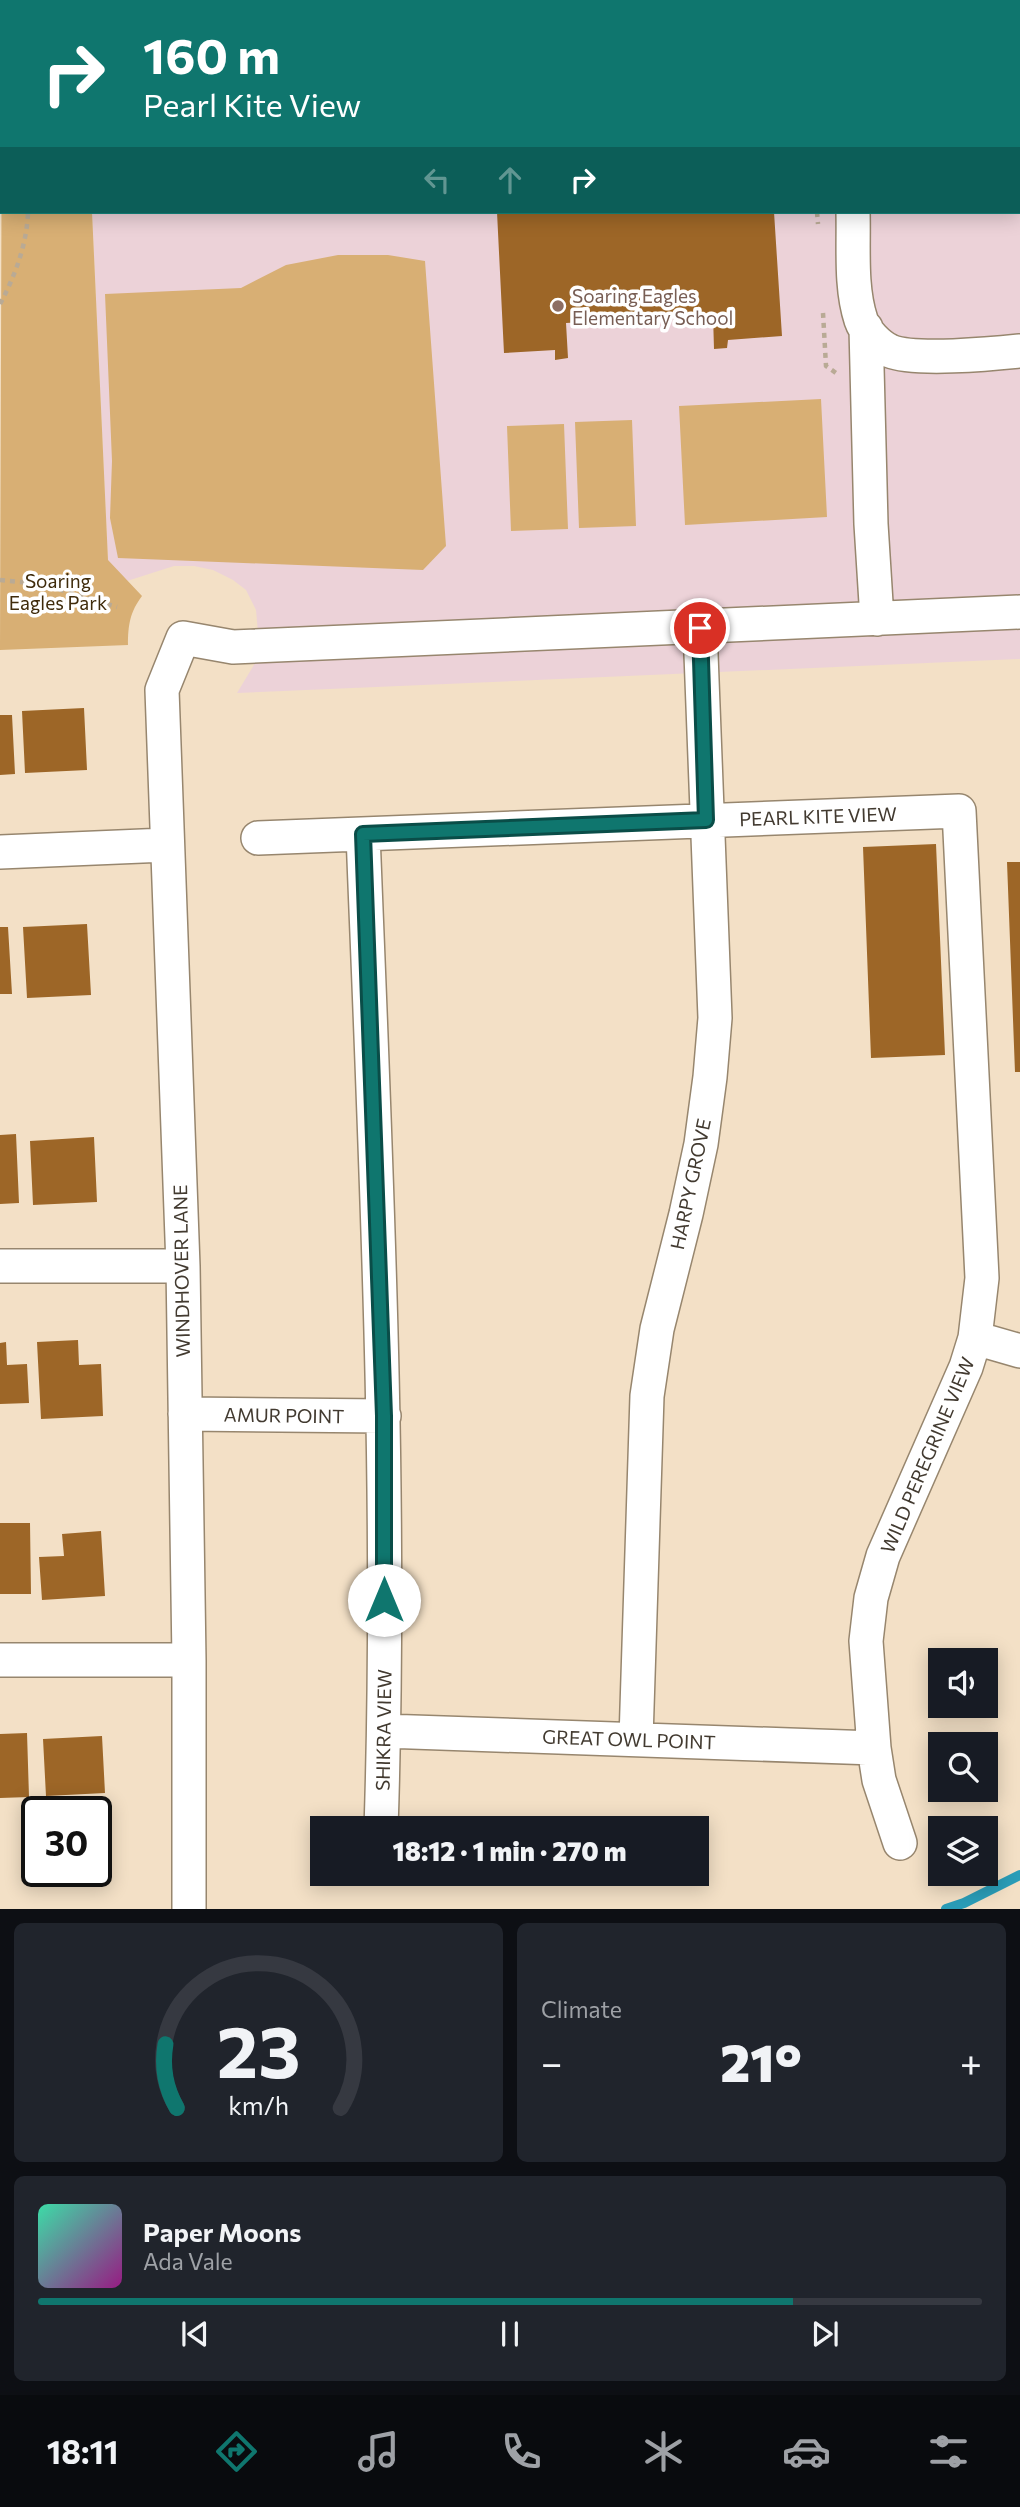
<!DOCTYPE html>
<html lang="en">
<head>
<meta charset="utf-8">
<style>
  body { margin:0; font-family:Commissioner,sans-serif; background:#20242c; color:#f1f3f6; height:100vh; display:flex; flex-direction:column; font-size:26px; white-space:nowrap }
  * { box-sizing:border-box; margin:0 }
  p { font-size:23px; color:#9ea1a6 }
  .icon { flex:none; width:38px; height:38px; fill:none; stroke:currentColor; stroke-width:2; stroke-linecap:round; stroke-linejoin:round }
  .map { position:relative; height:1909px; overflow:hidden }
  .sheet { display:flex; flex-direction:column; gap:14px; padding:14px; background:#0d0f14; flex:1 }
  .sheet>* { flex:none }
  .top-card { position:absolute; left:0px; top:0px; width:1020px; height:214px; box-shadow:0 4px 18px #0003; background:#0f766e; color:#fff; overflow:hidden }
  .controls { position:absolute; left:928px; top:1648px; display:grid; gap:14px }
  .controls a { display:grid; place-items:center; width:70px; height:70px; border-radius:0px; background:#171b24; box-shadow:0 4px 18px #0003; font-size:35px }
  .speed { position:absolute; left:21px; top:1796px; display:flex; gap:14px; font-size:35px; font-weight:700; text-align:center }
  .speed>* { display:grid; place-content:center; width:91px; height:91px; border-radius:50%; background:#171b24; box-shadow:0 4px 18px #0003; line-height:1 }
  .speed .limit { border:4px solid #111; border-radius:10px; background:#fff; color:#111 }
  .pin { position:absolute; display:grid; place-items:center; width:60px; height:60px; color:#fff; margin:-30px; border:4px solid #fff; border-radius:50%; box-shadow:0 2px 7px #0007 }
  .me { position:absolute; width:77px; margin:-38px; rotate:0deg; stroke-linejoin:round; filter:drop-shadow(0 0 5px #0008) }
  .turn { display:flex; align-items:center; gap:24px; height:147px; padding:0 28px; font-size:32px }
  .turn .icon { width:91px; height:91px; stroke-width:2.5 }
  .turn b { display:block; font-size:49px; line-height:60px }
  .lanes { display:flex; align-items:center; height:66px; padding:0 28px; background:#0003; justify-content:center; gap:35px; direction:ltr }
  .lanes .off { opacity:.35 }
  .big { font-size:52px; font-weight:800; line-height:1.1 }
  .sheet .tile { flex:1; display:flex; flex-direction:column; justify-content:center; gap:10px; min-width:0; padding:0 24px; border-radius:10px; background:#20242c }
  .sheet .dial { align-items:center; gap:0 }
  .dial svg { height:182px; overflow:visible; fill:none; stroke:#363941; stroke-width:7; stroke-linecap:round; text-anchor:middle }
  .dial text { fill:#f1f3f6; stroke:none }
  .song { display:flex; align-items:center; gap:21px }
  .cover { width:84px; height:84px; border-radius:10px; background:linear-gradient(135deg,hsl(160 70% 55%),hsl(310 70% 35%)) }
  .played { height:7px; border-radius:4px; background:linear-gradient(90deg,#0f766e 80%,#363941 80%) }
  .keys { display:flex; justify-content:space-around; direction:ltr }
  .heat { display:flex; justify-content:space-between; align-items:center; font-size:38px; direction:ltr }
  .sheet .tiles { flex:1; display:grid; gap:14px; grid-template-columns:1fr 1fr }
  .tile:last-child { grid-column:span 2 }
  .trip { position:absolute; left:310px; top:1816px; width:399px; height:70px; border-radius:0px; background:#171b24; box-shadow:0 4px 18px #0003; font-weight:800; line-height:70px; text-align:center }
  .tabs { display:flex; height:112px; justify-content:space-around; align-items:center; background:#090b0e; color:#9ea1a6 }
  .tabs .icon { width:49px; height:49px }
  .tabs .selected { color:#0f766e }
  .tabs b { font-size:32px; color:#f1f3f6 }
  .map>svg:first-child { display:block }
  .education { fill:#ecd2d8 }
  .green { fill:#d8af74 }
  .lines { fill:none; stroke-linecap:round; stroke-linejoin:round }
  .stream { stroke:#2a9db8; stroke-width:10 }
  .building { fill:#9d6627 }
  .minor-casing { stroke:#97866e; stroke-width:36 }
  .path { stroke:#b9aa95; stroke-width:4.5; stroke-dasharray:5 5; stroke-linecap:butt }
  .minor { stroke:#fff; stroke-width:33 }
  .route-casing { stroke:#0a4d48; stroke-width:18 }
  .route { stroke:#0f766e; stroke-width:12 }
  .education-dot { fill:#8d6e63; stroke:#fff; stroke-width:2.5 }
  .labels { text-anchor:middle; dominant-baseline:central; stroke-width:7; stroke-linejoin:round; paint-order:stroke }
  .education-label { font-size:19px; fill:#785e54; stroke:#fff; text-anchor:start }
  .park-label { font-size:19px; fill:#3f2b0b; stroke:#fff }
  .street-label { font-size:19px; fill:#423a30; stroke:#fff }
</style>
</head>
<body>
<div class="map">
<svg width="1020" height="1909" viewBox="0 0 1020 1909">
  <rect width="100%" height="100%" fill="#f3e0c6"/>
  <path class="education" d="M116 0H1020V659L237 693 260 655 256 610 246 590 233 580 213 570 194 566H174L127 581 108 561 92 212H1018V2H114Z"/>
  <path class="green" d="M2 52V212H92L108 560 142 596C130 612 128 625 128 645L0 650Z
    M338 255H388L425 261 446 546 423 570 118 558 110 518 112 461 105 294 241 288 286 265Z
    M821 399 827 517 685 525 679 406Z
    M632 420 636 526 579 528 575 422Z
    M564 424 568 529 511 531 507 426Z"/>
  <g class="lines">
    <path class="stream" d="M946 1909 964 1903 1020 1875"/>
  </g>
  <path class="building" d="M497 212H774L782 336 728 340 727 348 714 349 713 315 566 323 568 358 555 360V350L504 353Z
    M84 708 87 770 25 773 22 711Z
    M0 715H12L15 774 0 775Z
    M936 844 945 1055 871 1058 863 847Z
    M1007 862H1020V1072H1015Z
    M87 924 91 995 27 998 23 927Z
    M0 927H8L12 994H0Z
    M16 1134 19 1203 0 1204V1135Z
    M94 1137 97 1202 33 1205 30 1141Z
    M78 1340 79 1365 101 1364 103 1416 41 1419 37 1342Z
    M6 1342 7 1365 27 1364 29 1403 0 1404V1343Z
    M0 1523H30L31 1594H0Z
    M101 1531 105 1596 42 1600 39 1557 64 1556 62 1534Z
    M27 1733 29 1797 0 1798V1734Z
    M102 1736 105 1793 46 1796 43 1739Z"/>
  <g class="lines">
    <g class="minor-casing">
      <path id="minor" d="M844 0V2
        M69 2 73 0
        M0 31 2 30
        M853 212C854 246 850 287 861 320 865 332 879 346 890 351 914 361 992 354 1020 351
        M866 328 871 524 877 619
        M363 834C376 1165 392 1497 381 1829
        M258 838 959 811 982 1278 975 1338 966 1367 883 1556 871 1598 866 1641 874 1748 879 1780 900 1843
        M0 852 166 845
        M0 1266H183
        M975 1338 1020 1351
        M185 1414 384 1416
        M0 1660H189
        M384 1731 874 1748
        M636 1739 647 1396 657 1329 686 1214 701 1144 710 1077 715 1018 700 628
        M189 1909V1660L183 1266 162 690 183 638 233 647 1020 612"/>
    </g>
    <path class="path" d="M805 0V2
      M0 93 2 94
      M817 212 818 224
      M0 304C15 276 27 244 28 212
      M823 313 826 366 836 373
      M0 580 41 584 117 607"/>
    <use href="#minor" class="minor"/>
  </g>
  <g class="lines">
    <g class="route-casing">
      <path id="route" d="M384 1600V1416L363 834 706 820 700 628"/>
    </g>
    <use href="#route" class="route"/>
  </g>
  <circle class="education-dot" cx="558" cy="306" r="7"/>
  <g class="labels">
    <g class="education-label">
      <text x="572" y="295">Soaring Eagles<tspan x="572" dy="22">Elementary School</tspan></text>
    </g>
    <g class="park-label">
      <text x="58" y="580">Soaring<tspan x="58" dy="22">Eagles Park</tspan></text>
    </g>
    <g class="street-label">
      <text transform="translate(818 816) rotate(-2)">PEARL KITE VIEW</text>
      <text transform="translate(690 1184) rotate(-78)">HARPY GROVE</text>
      <text transform="translate(181 1271) rotate(-91)">WINDHOVER LANE</text>
      <text transform="translate(284 1415) rotate(1)">AMUR POINT</text>
      <text transform="translate(927 1455) rotate(-67)">WILD PEREGRINE VIEW</text>
      <text transform="translate(383 1730) rotate(-89)">SHIKRA VIEW</text>
      <text transform="translate(629 1739) rotate(2)">GREAT OWL POINT</text>
    </g>
  </g>
</svg>
<div class="controls">
<a><svg class="icon" aria-label="sound" viewBox="0 0 24 24"><path d="M4 9h4l5-4v14l-5-4H4zM17 9q2 3 0 6"/></svg></a>
<a><svg class="icon" aria-label="search" viewBox="0 0 24 24"><circle cx="10" cy="10" r="6"/><path d="M15 15l6 6"/></svg></a>
<a><svg class="icon" aria-label="layers" viewBox="0 0 24 24"><path d="M12 4l9 5-9 5-9-5zM3 14l9 5 9-5"/></svg></a>
</div>
<div class="speed"><div class="limit">30</div></div>
<div class="pin" style="left:700px;top:628px;background:#d93025"><svg class="icon" aria-label="arrive" viewBox="0 0 24 24"><path d="M6 21V4h12l-3 4 3 4H6"/></svg></div>
<svg class="me" style="left:384px;top:1600px" viewBox="-20 -20 40 40"><circle r="19" fill="#fff"/><path d="M0-13L10 11 0 6-10 11z" fill="#0f766e"/></svg>
<div class="trip">18:12 · 1 min · 270 m</div>
<div class="top-card">
<div class="turn"><svg class="icon" aria-label="right" viewBox="0 0 24 24"><path d="M7 20v-9h11M14 6l5 5-5 5"/></svg><div><b>160 m</b>Pearl Kite View</div></div>
<div class="lanes"><svg class="icon off" aria-label="left" viewBox="0 0 24 24"><path d="M17 20v-9H6M10 6l-5 5 5 5"/></svg><svg class="icon off" aria-label="ahead" viewBox="0 0 24 24"><path d="M12 20V5M6 11l6-6 6 6"/></svg><svg class="icon" aria-label="right" viewBox="0 0 24 24"><path d="M7 20v-9h11M14 6l5 5-5 5"/></svg></div>
</div>
</div>
<section class="sheet">
<div class="tiles">
<div class="tile dial"><svg viewBox="0 0 100 80">
<path d="M14 69A42 42 0 1 1 86 69"/>
<path d="M14 69A42 42 0 0 1 9 41" stroke="#0f766e"/>
<text x="50" y="56" font-size="32" font-weight="700">23</text>
<text x="50" y="72" font-size="11">km/h</text>
</svg></div>
<div class="tile"><p>Climate</p>
<div class="heat"><a>−</a><b class="big">21°</b><a>+</a></div>
</div>
<div class="tile">
<div class="song"><i class="cover"></i><div><b>Paper Moons</b><p>Ada Vale</p></div></div>
<div class="played"></div>
<div class="keys"><svg class="icon" aria-label="previous" viewBox="0 0 24 24"><path d="M18 5L8 12l10 7zM5 5v14"/></svg><svg class="icon" aria-label="pause" viewBox="0 0 24 24"><path d="M8 5v14M16 5v14"/></svg><svg class="icon" aria-label="next" viewBox="0 0 24 24"><path d="M6 5l10 7-10 7zM19 5v14"/></svg></div>
</div>
</div>
</section>
<nav class="tabs">
<b>18:11</b>
<svg class="icon selected" aria-label="directions" viewBox="0 0 24 24"><path d="M12 3l9 9-9 9-9-9zM9 14v-3h6M13 9l2 2-2 2"/></svg>
<svg class="icon" aria-label="music" viewBox="0 0 24 24"><path d="M9 18V5l10-2v13"/><circle cx="6" cy="18" r="3"/><circle cx="16" cy="16" r="3"/></svg>
<svg class="icon" aria-label="phone" viewBox="0 0 24 24"><path d="M5 4h4l2 5-3 2q2 4 5 5l2-3 5 2v4C11 20 4 13 5 4z"/></svg>
<svg class="icon" aria-label="climate" viewBox="0 0 24 24"><path d="M12 3v18M4 7l16 10M4 17L20 7"/></svg>
<svg class="icon" aria-label="car" viewBox="0 0 24 24"><path d="M5 17H2v-5l4-1 3-4h7l3 4 3 1v5h-3M9 17h6M6 11h13"/><circle cx="7" cy="17" r="2"/><circle cx="17" cy="17" r="2"/></svg>
<svg class="icon" aria-label="filters" viewBox="0 0 24 24"><path d="M4 7h16M4 17h16"/><circle cx="9" cy="7" r="2"/><circle cx="15" cy="17" r="2"/></svg>
</nav>
</body>
</html>
